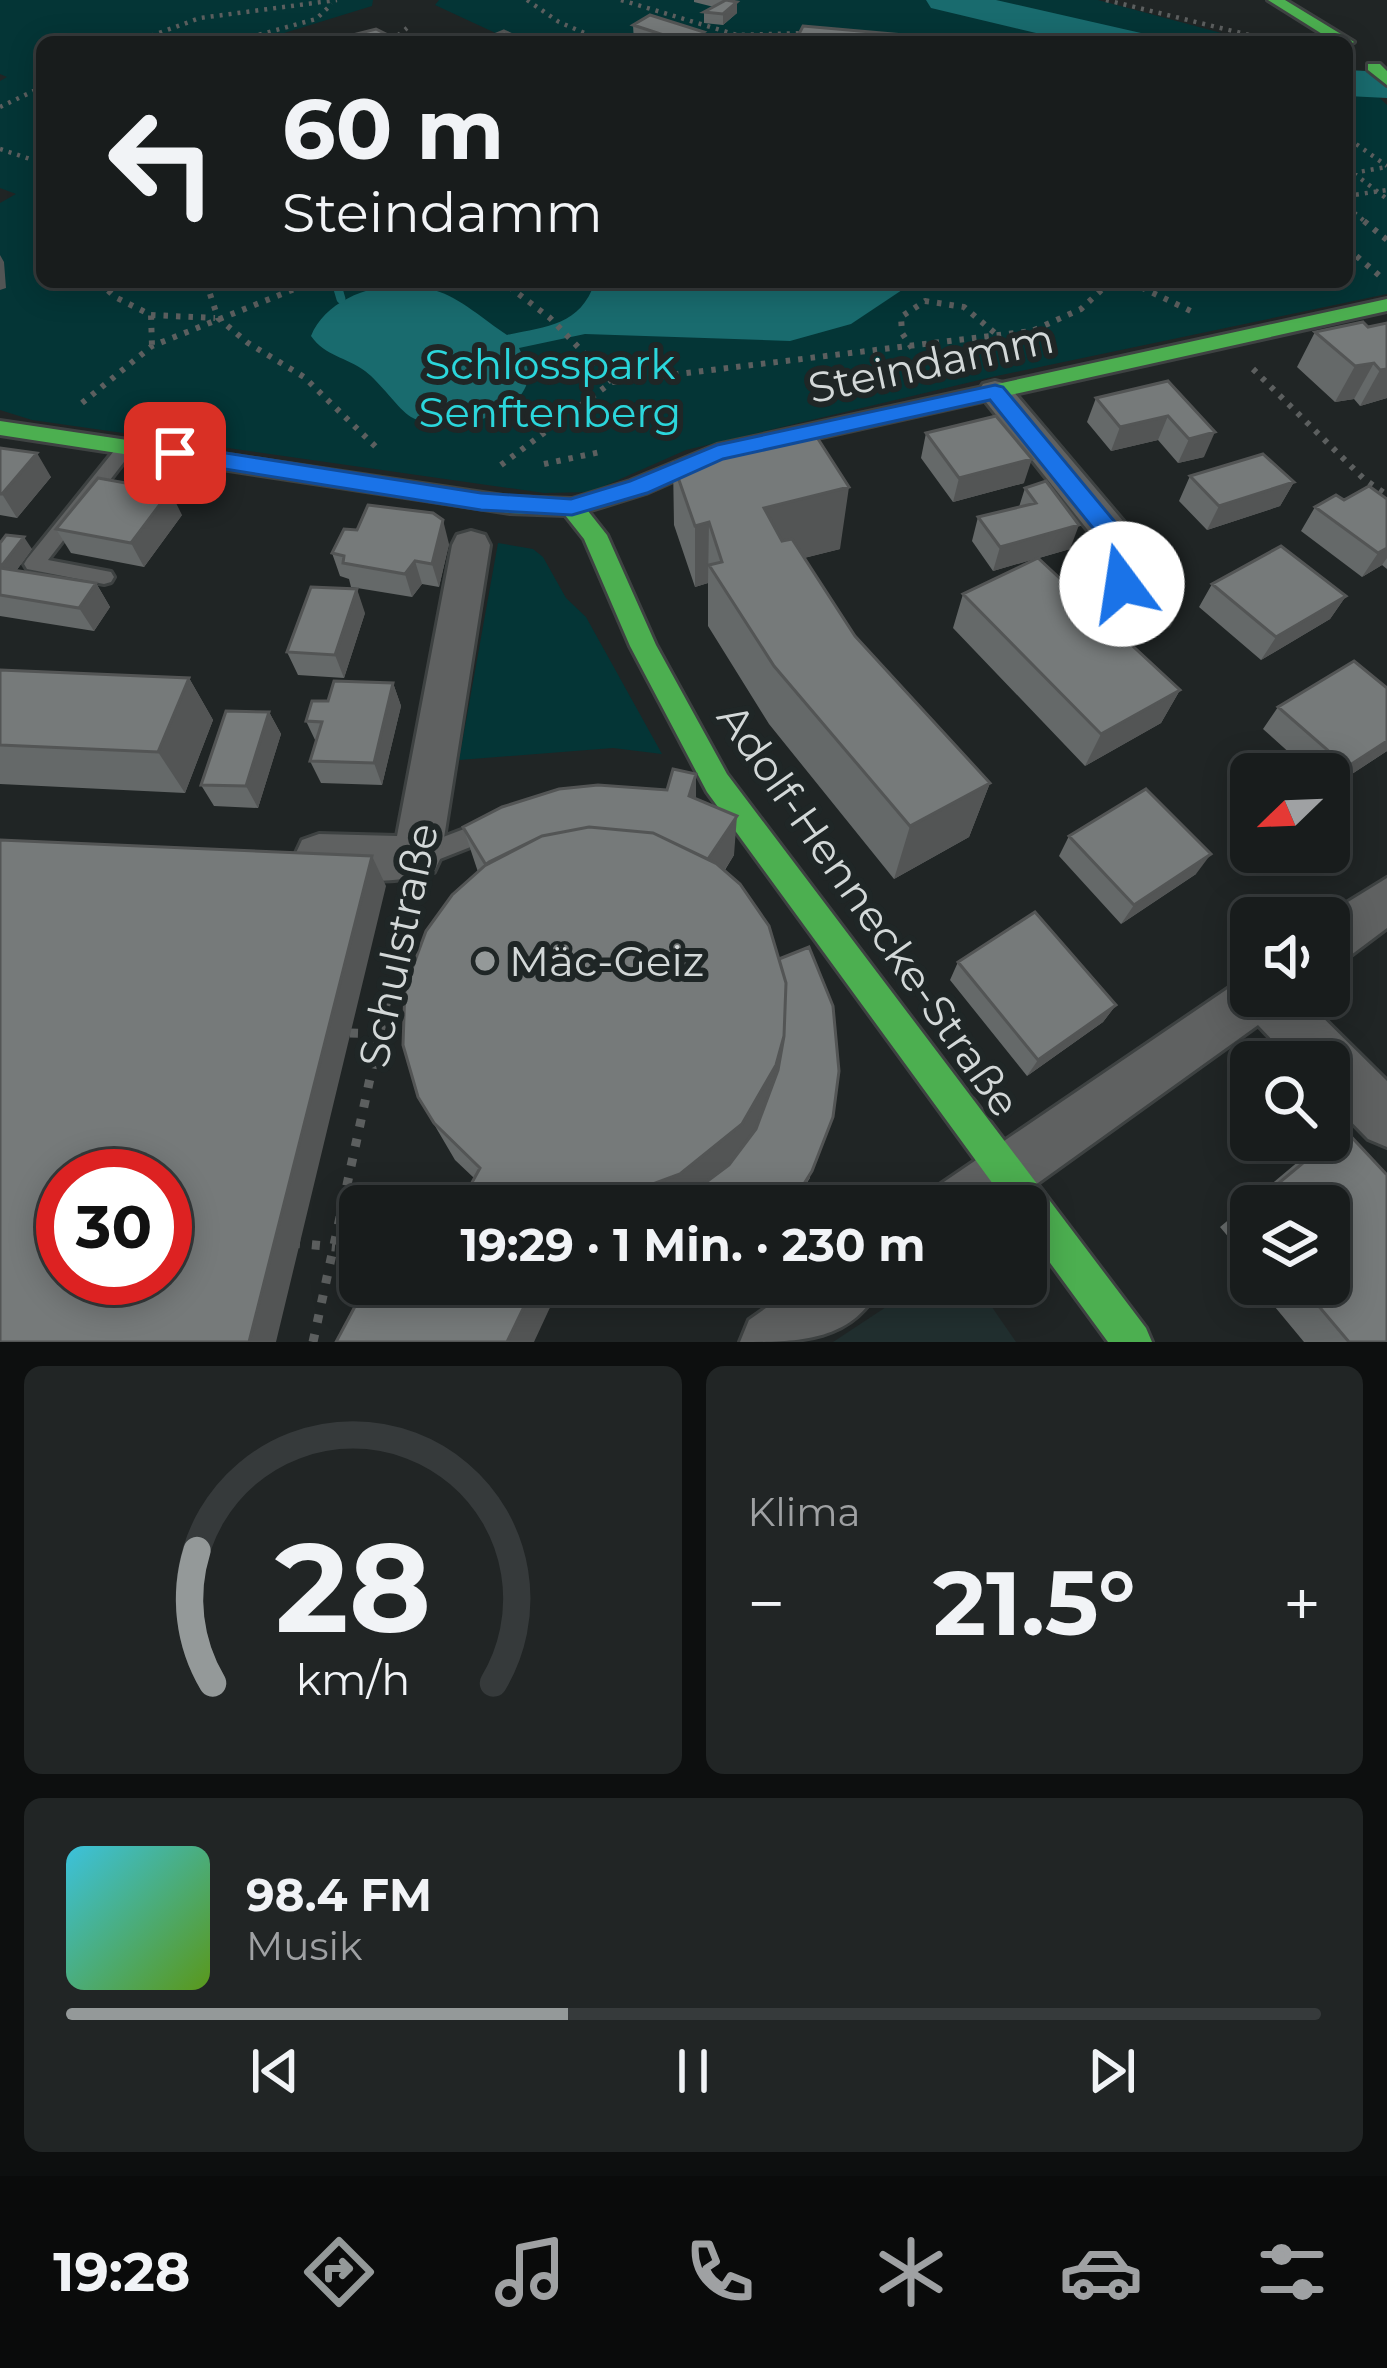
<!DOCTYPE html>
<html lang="de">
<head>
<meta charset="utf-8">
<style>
  body { margin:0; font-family:Montserrat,sans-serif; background:#212525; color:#f1f3f6; height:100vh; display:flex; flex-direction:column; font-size:45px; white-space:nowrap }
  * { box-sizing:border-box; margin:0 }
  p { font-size:39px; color:#9fa1a3 }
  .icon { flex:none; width:66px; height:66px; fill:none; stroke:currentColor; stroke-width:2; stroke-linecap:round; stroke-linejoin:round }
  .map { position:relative; height:1342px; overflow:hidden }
  .drawer { display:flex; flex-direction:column; gap:24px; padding:24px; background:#0d0f0f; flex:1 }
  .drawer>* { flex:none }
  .top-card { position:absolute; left:36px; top:36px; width:1317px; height:252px; border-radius:18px; box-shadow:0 6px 30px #0003,0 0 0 3px #363a3b; background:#181c1c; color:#f1f3f6; overflow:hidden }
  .needle { width:78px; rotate:247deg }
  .buttons { position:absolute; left:1230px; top:753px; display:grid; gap:24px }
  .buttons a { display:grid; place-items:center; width:120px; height:120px; border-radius:18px; background:#181c1c; box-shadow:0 6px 30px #0003,0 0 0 3px #363a3b; font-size:60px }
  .speed { position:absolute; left:36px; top:1149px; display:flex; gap:24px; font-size:60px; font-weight:700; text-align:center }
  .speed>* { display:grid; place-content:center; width:156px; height:156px; border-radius:50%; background:#181c1c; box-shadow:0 6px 30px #0003,0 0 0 3px #363a3b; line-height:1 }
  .speed .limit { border:18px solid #d22; background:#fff; color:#111 }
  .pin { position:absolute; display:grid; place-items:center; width:102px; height:102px; color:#fff; margin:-51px; border-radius:24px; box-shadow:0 6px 18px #0006 }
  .me { position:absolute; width:132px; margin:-66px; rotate:346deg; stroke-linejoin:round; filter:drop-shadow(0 0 9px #0008) }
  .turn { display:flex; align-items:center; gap:42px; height:252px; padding:0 48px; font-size:54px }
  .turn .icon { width:156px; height:156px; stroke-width:2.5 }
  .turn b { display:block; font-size:84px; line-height:102px }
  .big { font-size:90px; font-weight:700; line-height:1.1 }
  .drawer .card { flex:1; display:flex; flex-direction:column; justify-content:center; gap:18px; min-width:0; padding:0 42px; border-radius:18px; background:#212525 }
  .drawer .dial { align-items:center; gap:0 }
  .dial svg { height:312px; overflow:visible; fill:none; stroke:#363a3b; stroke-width:7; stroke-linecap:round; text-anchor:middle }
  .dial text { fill:#f1f3f6; stroke:none }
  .song { display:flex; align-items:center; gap:36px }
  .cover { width:144px; height:144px; border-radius:18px; background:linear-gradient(135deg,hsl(190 70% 55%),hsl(90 70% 35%)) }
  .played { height:12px; border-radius:6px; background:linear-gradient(90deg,#949999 40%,#363a3b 40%) }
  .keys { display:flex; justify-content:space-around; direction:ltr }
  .heat { display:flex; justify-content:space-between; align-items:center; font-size:66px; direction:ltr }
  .drawer .tiles { flex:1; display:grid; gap:24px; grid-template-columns:1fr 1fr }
  .card:last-child { grid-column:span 2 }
  .trip { position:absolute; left:339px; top:1185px; width:708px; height:120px; border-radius:18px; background:#181c1c; box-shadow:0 6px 30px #0003,0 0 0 3px #363a3b; font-weight:700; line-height:120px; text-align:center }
  .tabs { display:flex; height:192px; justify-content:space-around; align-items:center; background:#0a0b0b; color:#9fa1a3 }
  .tabs .icon { width:84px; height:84px }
  .tabs .selected { color:#949999 }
  .tabs b { font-size:54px; color:#f1f3f6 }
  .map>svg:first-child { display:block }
  .built { fill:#212f2f }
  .green { fill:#043536 }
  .water { fill:#196b6e }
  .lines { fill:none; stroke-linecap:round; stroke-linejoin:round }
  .stream { stroke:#196b6e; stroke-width:9 }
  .river { fill:#196b6e; fill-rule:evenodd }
  .lane-casing { stroke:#3e4242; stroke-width:6 }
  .street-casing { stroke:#3e4242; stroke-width:6 }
  .fast-casing { stroke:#3e4242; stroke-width:6 }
  .path-far2 { stroke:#5c5f5f; stroke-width:4.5; stroke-dasharray:3 6; stroke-linecap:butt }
  .path-far1 { stroke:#5c5f5f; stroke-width:6; stroke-dasharray:4.5 8; stroke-linecap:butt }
  .path { stroke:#5c5f5f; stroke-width:9; stroke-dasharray:8 12; stroke-linecap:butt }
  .lane { fill:#5f6161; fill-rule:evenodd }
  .street { fill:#5f6161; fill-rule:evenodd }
  .fast { fill:#4caf50; fill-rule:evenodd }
  .path-bridge { stroke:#5c5f5f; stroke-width:9; stroke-dasharray:8 12; stroke-linecap:butt }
  .wall { fill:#656969 }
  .shaded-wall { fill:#535555 }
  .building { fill:#767a7a; stroke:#535555; stroke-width:3; fill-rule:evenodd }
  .route { fill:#1a73e8; stroke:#114b97; stroke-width:3 }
  .poi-dot { fill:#949999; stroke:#1f2626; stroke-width:4.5 }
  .labels { text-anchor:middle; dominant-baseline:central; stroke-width:12; stroke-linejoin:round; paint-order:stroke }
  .street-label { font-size:42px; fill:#d3d8d8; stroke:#1f2626 }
  .park-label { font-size:42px; fill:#2bd7dc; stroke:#1f2626 }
  .poi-label { font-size:42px; fill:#d3d8d8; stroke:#1f2626; text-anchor:start }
</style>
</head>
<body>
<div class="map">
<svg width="1387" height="1342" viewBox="0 0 1387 1342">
  <rect width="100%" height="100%" fill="#202525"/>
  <path class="built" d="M921 1284H976L1016 1342H833Z"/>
  <path class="green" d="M0 0H373L372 6 255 42H42V282H1347V66L1387 105V294L992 377 686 450 591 492 544 493 32 420 0 410V203L16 194 0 188V81L7 77 0 74Z
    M439 0H1098L1255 42H515L435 5Z
    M498 543 533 549 543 557 566 598 586 617 662 754 613 748 459 760Z"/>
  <path class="water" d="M595 282H1060L1039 290 925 283 902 290 851 324 790 341 585 334 519 348C524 359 531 370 527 383 516 420 442 435 411 417 398 409 381 383 365 371 346 357 325 356 311 336 328 294 391 276 434 290 461 298 484 320 507 335 547 326 580 326 595 282Z"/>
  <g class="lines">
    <path class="stream" d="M336 282 341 299"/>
    <path class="river" d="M926 0H996L1141 33 1148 42H1074L931 8Z
      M1347 70 1387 72V98L1347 96Z"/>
    <g class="lane-casing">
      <path id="lane" d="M128 439 134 441V449L48 560 111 572 114 577 111 582 104 584 27 569 24 564 27 559 122 441Z
        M493 818 501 821 505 828 501 835 417 868 409 864 405 857 409 850Z"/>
    </g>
    <g class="street-casing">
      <path id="street" d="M995 381 1007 384 1140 541 1145 551 1142 579 1174 614 1168 625C1146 632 1108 610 1103 585 1101 576 1105 562 1106 553L978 392 983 384Z
        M471 531 485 535 490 545 441 857 434 872C399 885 337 883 302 870L295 855 302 840 319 834 397 836 452 545 457 535Z
        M1387 878V928L1347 958 1329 965V918H1322Z
        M1251 973V996H1301L1387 1081V1147L1368 1139 1329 1099V1062H1293L1258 1025 1006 1206H929L938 1186Z
        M800 1284H881C854 1342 799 1342 740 1342L749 1320Z"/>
    </g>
    <g class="fast-casing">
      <path id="fast" d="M1268 0H1285L1354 42 1347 46V42H1335Z
        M1368 64H1380L1387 71V85L1368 70Z
        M1387 299V311L723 459 646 493 588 511 607 535 656 645 727 774 1146 1328 1152 1342H1108L1026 1230V1206H1009L707 792 630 646 584 539 565 515 510 513 0 435V421L510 497 572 499 630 481 717 445Z"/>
    </g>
    <path class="path-far2" d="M527 0 559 22 605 42
      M621 0 737 35 807 33
      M1106 0 1278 42
      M391 41 407 28
      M134 42 200 18 337 0
      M233 42 316 19 332 4
      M394 42H419
      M0 107 42 87
      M1349 139 1387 166
      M0 149 42 163
      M1347 168 1387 199
      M1353 173 1386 167
      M1347 196 1387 190
      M1347 207 1368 224"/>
    <path class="path-far1" d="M1364 221 1387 240
      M1347 248 1381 277
      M99 282 115 297 151 315 152 346
      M206 282 218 318 248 343 304 377 377 448
      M1130 282 1195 313
      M151 315 215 318
      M912 348 902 333 901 317 925 301 964 307 996 334
      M1253 369 1364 479 1387 495
      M612 382 1032 331 1081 309 1110 282
      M82 403 152 346 312 282
      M544 464 605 451
      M501 465 612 382 550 318 503 282"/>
    <path class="path" d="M292 1243 335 1247
      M313 1342 409 898"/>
    <use href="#lane" class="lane"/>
    <use href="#street" class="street"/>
    <use href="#fast" class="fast"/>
    <path class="path-bridge" d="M350 1033 408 1035"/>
  </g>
  <path class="wall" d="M694 0H734L732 1 737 2V13L723 25 704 23V12L714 7 694 2Z
    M633 25 704 32V42H634Z
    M799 34 927 42H798Z
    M1387 323V398L1360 406 1354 399 1335 402 1297 367 1315 332 1368 327Z
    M1168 381 1204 457 1178 463 1158 440 1111 451 1087 422 1096 398Z
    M926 433 1024 483 953 502 921 458Z
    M0 448 51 477 17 518 0 515Z
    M673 463 840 549 804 558 855 636 990 783 969 837 894 879 769 724 708 626V583L695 587 674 525Z
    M1190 476 1294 482 1280 506 1207 530 1179 501Z
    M1025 488 1070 549 1039 558 1180 690 1161 723 1085 766 953 628 963 594 1037 558 993 571 972 541 978 517 1019 507Z
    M1387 499V569L1382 565 1362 577 1301 531 1315 507 1344 500Z
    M182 515 144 567 71 553 56 529Z
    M0 543 32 549 16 571 96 583 110 607 94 631 0 616Z
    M449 544 439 587 422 584 412 597 351 587 349 579 340 576 332 553Z
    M1212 584 1346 596 1330 619 1261 660 1199 607Z
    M365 613 344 678 298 675 287 652Z
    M0 670 189 678 213 720 185 793 0 784Z
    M393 683 401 706 382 785 321 783 310 761 316 742 306 721 328 701Z
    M1278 707 1387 751 1329 789V774H1313L1263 729Z
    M269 712 281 734 258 808 214 806 201 785Z
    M696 774V799L734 855 725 870 810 1178 792 1206H459L474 1178 455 1160 418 1097 478 872 463 827 667 790Z
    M1069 836 1196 874 1121 924 1059 856Z
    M958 962 1116 1005 1103 1022 1027 1076 950 980Z
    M1344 1129 1387 1342H1304L1256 1284H1329L1251 1206V1264L1220 1227 1312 1150Z"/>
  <path class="shaded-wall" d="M737 2V13L723 25V14Z
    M704 32V42H689Z
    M0 255 4 262 6 288 0 290Z
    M1374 363 1354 399 1335 402 1355 366Z
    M1387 369V398L1360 406 1380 370Z
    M1168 416 1158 440 1111 451 1120 427Z
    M1215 432 1204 457 1178 463 1189 439Z
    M37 453 51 477 17 518 2 494Z
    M1032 459 1024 483 953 502 959 478Z
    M1294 482 1280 506 1207 530 1219 506Z
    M849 487 840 549 760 569 764 508Z
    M170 491 182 515 144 567 131 543Z
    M443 520 449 544 439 587 432 564Z
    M709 522 708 583 695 587V526Z
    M1079 525 1070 549 993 571 1000 547Z
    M24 537 32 549 3 589 0 570Z
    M1387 548V558L1382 565 1362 577 1378 553Z
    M415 561 422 584 412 597 405 574Z
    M96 583 110 607 94 631 79 608Z
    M357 589 365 613 344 678 335 655Z
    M1346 596 1330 619 1261 660 1276 637Z
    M189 678 213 720 185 793 158 752Z
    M393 683 401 706 382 785 374 763Z
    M1180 690 1161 723 1085 766 1101 734Z
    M269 712 281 734 258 808 246 786Z
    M1387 741V751L1329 789 1347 767Z
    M696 774V815L689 796Z
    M990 783 969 837 894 879 910 826Z
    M737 816 734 855 702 905 703 867Z
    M1211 854 1196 874 1121 924 1134 905Z
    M372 856 386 886 276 1342H249Z
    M1116 1005 1103 1022 1027 1076 1038 1060Z
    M784 1036 776 1078 769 1105 738 1161 683 1206H625L623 1195Z
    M523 1189 530 1206H514Z
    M535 1284H559L560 1286 534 1342H507Z
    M678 1284H694L619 1308 618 1303Z"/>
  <path class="building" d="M726 0 737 2 723 14 704 12Z
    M650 15 704 32 689 42H685L633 25Z
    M803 26 928 37 927 42H867L799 34Z
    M376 29 402 42H325Z
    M504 31 528 42H495L487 38Z
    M1363 322 1368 327 1387 323V369L1380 370 1374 363 1355 366 1315 332Z
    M1168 381 1215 432 1189 439 1168 416 1120 427 1096 398Z
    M996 416 1032 459 959 478 926 433Z
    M811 428 849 487 764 508 782 541 792 539 855 636 990 783 910 826 774 666 709 565 722 562 709 522 695 526 673 463Z
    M0 448 37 453 2 494H0Z
    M1263 454 1294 482 1219 506 1190 476Z
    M98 478 170 491 131 543 56 529Z
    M1046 481 1079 525 1000 547 978 517 1036 503 1025 488Z
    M1369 486 1387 499V548L1378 553 1315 507 1336 495 1344 500Z
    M368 505 433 513 443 520 432 564 415 561 405 574 343 563 344 556 332 553 344 529 357 530Z
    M6 535 24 537 0 568V543Z
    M1281 546 1346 596 1276 637 1212 584Z
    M1038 558 1180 690 1101 734 963 594Z
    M0 568 96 583 79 608 0 595Z
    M311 587 357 589 335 655 287 652Z
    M1354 661 1387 688V741L1347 767 1278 707Z
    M0 670 189 678 158 752 0 745Z
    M334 681 393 683 374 763 310 761 322 722 306 721 312 701H328Z
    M226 711 269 712 246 786 201 785Z
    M673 769 696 774 689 796 737 816 708 859 653 833 589 827 542 836 486 865 463 827 502 807 559 789 598 785 667 790Z
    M1146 789 1211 854 1134 905 1069 836Z
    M589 827 653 833 717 864 740 884 769 926 786 983 784 1036 776 1065 742 1124 680 1174 623 1195 575 1199 523 1189 514 1206H459L480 1168 434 1123 418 1097 403 1045 405 988 426 931 452 895 489 862 542 836Z
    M0 840 372 856 249 1342H0ZM63 1176H165V1278H63Z
    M1035 912 1116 1005 1038 1060 958 962Z
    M809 947 833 1006 839 1071 833 1117 812 1171 790 1206H668L681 1201 729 1165 756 1129 778 1070 784 1036 786 983 779 959Z
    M1344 1129 1387 1175V1342H1349L1300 1284H1329V1206H1251Z
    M415 1193 443 1206H409Z
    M367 1284H535L507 1342H336Z
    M615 1284H678L618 1303Z"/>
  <path class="route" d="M995 385 1003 387 1134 545 1138 551 1131 591H1113L1109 584 1113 553 990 400 723 459 647 493 572 515 481 510 175 461 163 453 175 445 481 493 571 499 630 481 717 445Z"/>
  <circle class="poi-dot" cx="485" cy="961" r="12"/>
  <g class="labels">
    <g class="street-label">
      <text transform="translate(931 363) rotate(-12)">Steindamm</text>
      <text transform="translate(869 910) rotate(55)">Adolf-Hennecke-Straße</text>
      <text transform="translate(398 945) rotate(-78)">Schulstraße</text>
    </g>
    <g class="park-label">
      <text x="550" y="364">Schlosspark<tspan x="550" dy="48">Senftenberg</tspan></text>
    </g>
    <g class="poi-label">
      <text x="509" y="961">Mäc-Geiz</text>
    </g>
  </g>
</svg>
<div class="buttons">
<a><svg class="needle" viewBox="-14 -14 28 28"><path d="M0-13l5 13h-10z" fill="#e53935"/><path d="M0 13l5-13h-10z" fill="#9fa1a3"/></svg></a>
<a><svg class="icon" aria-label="sound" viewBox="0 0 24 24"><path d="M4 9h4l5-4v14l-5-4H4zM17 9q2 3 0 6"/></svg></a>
<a><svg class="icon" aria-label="search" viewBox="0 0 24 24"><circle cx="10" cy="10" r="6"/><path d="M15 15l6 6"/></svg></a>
<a><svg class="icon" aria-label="layers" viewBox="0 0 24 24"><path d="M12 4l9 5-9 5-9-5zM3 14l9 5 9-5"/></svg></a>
</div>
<div class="speed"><div class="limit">30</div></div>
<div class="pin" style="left:175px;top:453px;background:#d93025"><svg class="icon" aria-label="arrive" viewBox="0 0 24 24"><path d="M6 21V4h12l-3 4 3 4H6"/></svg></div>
<svg class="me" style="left:1122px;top:584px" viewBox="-20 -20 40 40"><circle r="19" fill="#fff"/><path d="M0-13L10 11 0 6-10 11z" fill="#1a73e8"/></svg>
<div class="trip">19:29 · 1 Min. · 230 m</div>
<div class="top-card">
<div class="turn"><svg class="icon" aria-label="left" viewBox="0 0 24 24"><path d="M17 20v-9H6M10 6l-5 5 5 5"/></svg><div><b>60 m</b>Steindamm</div></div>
</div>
</div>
<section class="drawer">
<div class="tiles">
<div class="card dial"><svg viewBox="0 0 100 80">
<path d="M14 69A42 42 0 1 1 86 69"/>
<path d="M14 69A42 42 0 0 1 10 35" stroke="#949999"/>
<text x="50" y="56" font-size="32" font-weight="700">28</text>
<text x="50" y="72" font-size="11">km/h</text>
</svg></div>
<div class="card"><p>Klima</p>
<div class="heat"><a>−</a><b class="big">21.5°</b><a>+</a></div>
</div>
<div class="card">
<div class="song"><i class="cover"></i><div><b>98.4 FM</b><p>Musik</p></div></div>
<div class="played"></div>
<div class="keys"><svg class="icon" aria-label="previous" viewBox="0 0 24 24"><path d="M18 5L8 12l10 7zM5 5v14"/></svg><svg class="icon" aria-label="pause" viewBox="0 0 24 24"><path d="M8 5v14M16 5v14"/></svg><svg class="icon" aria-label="next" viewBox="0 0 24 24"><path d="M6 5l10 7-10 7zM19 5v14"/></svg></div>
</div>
</div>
</section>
<nav class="tabs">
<b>19:28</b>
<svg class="icon selected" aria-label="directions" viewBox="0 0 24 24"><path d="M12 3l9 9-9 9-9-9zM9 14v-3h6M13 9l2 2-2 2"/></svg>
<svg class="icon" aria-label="music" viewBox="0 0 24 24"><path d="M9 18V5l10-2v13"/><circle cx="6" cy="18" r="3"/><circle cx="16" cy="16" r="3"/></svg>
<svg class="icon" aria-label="phone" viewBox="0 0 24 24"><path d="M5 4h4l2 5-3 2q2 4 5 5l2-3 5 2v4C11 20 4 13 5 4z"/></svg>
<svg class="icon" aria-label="climate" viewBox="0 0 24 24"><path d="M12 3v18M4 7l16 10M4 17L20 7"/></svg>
<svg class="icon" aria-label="car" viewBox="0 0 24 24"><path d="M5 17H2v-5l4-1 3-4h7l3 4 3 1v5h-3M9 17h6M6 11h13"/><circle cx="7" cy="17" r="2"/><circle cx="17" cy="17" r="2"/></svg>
<svg class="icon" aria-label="filters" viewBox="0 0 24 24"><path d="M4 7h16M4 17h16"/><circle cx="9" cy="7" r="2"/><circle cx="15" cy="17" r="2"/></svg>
</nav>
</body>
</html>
